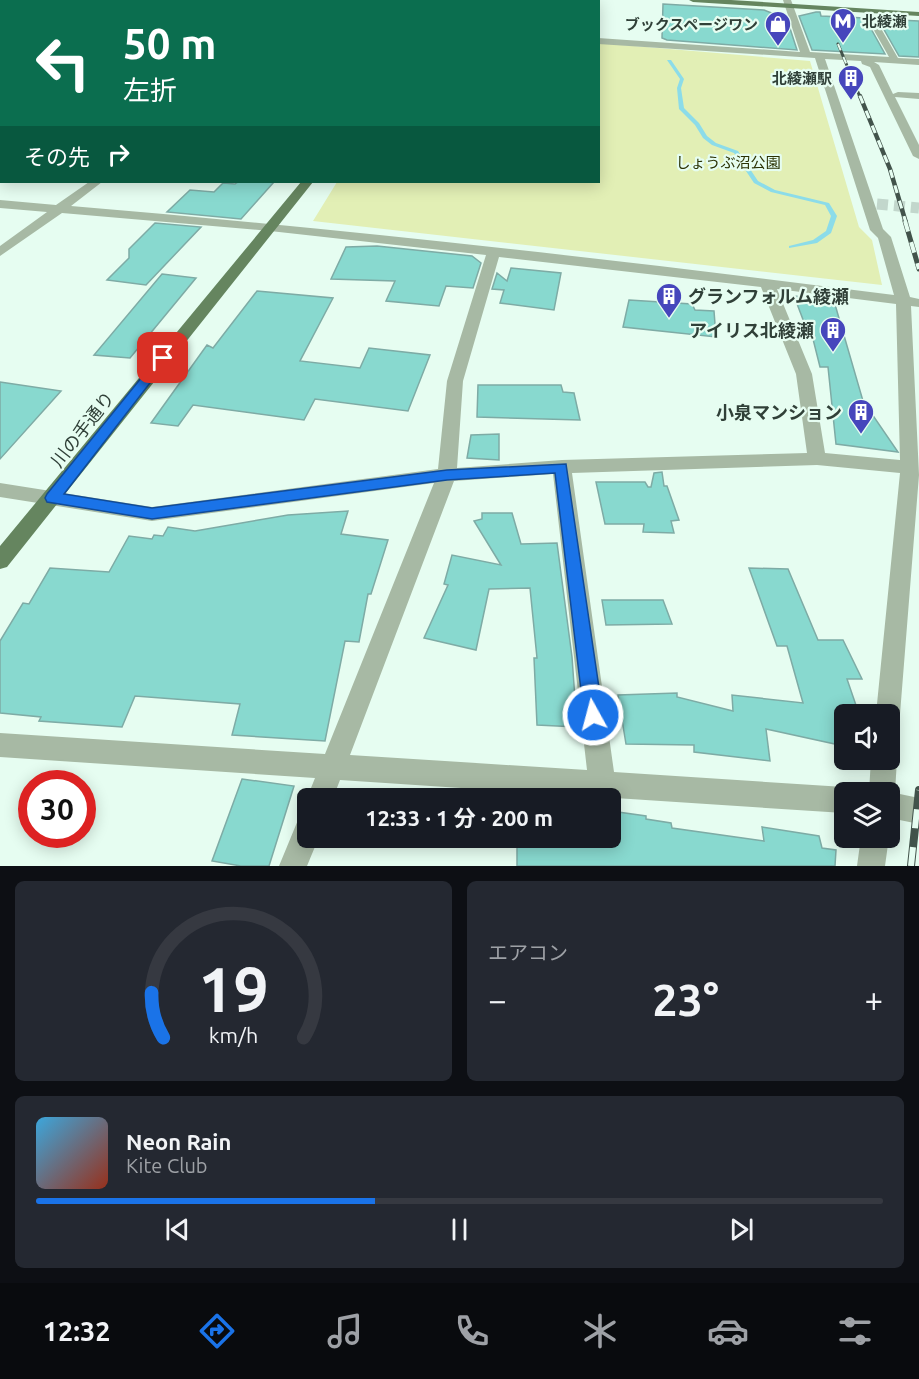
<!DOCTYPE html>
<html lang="ja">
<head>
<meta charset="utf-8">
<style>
  body { margin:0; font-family:Ubuntu,"Noto Sans JP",sans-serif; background:#242831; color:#f1f3f6; height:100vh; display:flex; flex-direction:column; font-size:22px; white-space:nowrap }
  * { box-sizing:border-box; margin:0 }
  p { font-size:20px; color:#9ea1a6 }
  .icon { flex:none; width:33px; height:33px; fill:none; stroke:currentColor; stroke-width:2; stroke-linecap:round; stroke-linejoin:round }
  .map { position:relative; height:866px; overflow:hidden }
  .side { display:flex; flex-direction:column; gap:15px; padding:15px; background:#0d0f14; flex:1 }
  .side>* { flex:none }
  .hud { position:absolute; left:0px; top:0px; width:600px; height:183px; box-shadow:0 3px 15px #0003; background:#0b6e4f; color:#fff; overflow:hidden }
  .tools { position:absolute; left:834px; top:704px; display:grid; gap:12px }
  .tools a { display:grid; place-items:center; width:66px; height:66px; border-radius:9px; background:#171b24; box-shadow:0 3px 15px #0003; font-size:30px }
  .speed { position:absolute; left:18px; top:770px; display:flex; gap:12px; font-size:30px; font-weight:700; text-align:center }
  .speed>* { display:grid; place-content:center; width:78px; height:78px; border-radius:50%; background:#171b24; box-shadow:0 3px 15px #0003; line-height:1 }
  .speed .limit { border:9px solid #d22; background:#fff; color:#111 }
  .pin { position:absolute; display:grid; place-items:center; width:51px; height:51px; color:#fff; margin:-26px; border-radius:12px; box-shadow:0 3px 9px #0006 }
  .me { position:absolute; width:66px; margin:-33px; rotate:353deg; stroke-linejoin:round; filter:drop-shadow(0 0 4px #0008) }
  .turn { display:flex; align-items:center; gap:21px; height:126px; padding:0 24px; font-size:27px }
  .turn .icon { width:78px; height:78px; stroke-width:2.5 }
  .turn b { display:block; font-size:42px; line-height:51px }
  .then { display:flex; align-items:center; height:57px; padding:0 24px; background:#0003; gap:12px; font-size:22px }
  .big { font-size:45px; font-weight:700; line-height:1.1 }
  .side .tile { flex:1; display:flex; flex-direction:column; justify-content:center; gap:9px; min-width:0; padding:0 21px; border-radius:9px; background:#242831 }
  .side .dial { align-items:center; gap:0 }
  .dial svg { height:156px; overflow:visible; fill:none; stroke:#363941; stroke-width:7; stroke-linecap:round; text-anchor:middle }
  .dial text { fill:#f1f3f6; stroke:none }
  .song { display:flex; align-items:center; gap:18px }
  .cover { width:72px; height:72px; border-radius:9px; background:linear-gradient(135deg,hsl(200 70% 55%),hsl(10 70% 35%)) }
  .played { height:6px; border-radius:3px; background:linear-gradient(90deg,#1a73e8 40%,#363941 40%) }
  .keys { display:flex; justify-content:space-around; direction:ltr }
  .heat { display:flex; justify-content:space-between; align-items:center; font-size:33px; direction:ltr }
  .side .tiles { flex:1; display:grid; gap:15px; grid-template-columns:1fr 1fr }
  .tile:last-child { grid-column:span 2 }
  .trip { position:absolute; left:297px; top:788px; width:324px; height:60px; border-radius:9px; background:#171b24; box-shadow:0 3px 15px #0003; font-weight:700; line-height:60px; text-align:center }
  .tab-bar { display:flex; height:96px; justify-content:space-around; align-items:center; background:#090b0e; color:#9ea1a6 }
  .tab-bar .icon { width:42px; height:42px }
  .tab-bar .selected { color:#1a73e8 }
  .tab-bar b { font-size:27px; color:#f1f3f6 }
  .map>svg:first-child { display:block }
  .green { fill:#e2efb5 }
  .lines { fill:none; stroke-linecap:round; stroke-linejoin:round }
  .stream { fill:#8cdce9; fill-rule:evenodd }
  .building { fill:#88d9cf; stroke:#7eaba5; stroke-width:1.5 }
  .minor-tunnel { stroke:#c2d7cc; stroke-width:11; stroke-dasharray:11 6; stroke-linecap:butt }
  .minor { fill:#a7b9a4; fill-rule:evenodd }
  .major { fill:#65855f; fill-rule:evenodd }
  .rail-far3-casing { stroke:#42534b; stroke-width:3 }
  .rail-far2-casing { stroke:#42534b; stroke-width:4.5 }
  .rail-far1-casing { stroke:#42534b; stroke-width:5 }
  .rail-casing { stroke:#42534b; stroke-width:8 }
  .rail-far3 { stroke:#e6fdf1; stroke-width:2; stroke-dasharray:7; stroke-linecap:butt }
  .rail-far2 { stroke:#e6fdf1; stroke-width:3; stroke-dasharray:8; stroke-linecap:butt }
  .rail-far1 { stroke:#e6fdf1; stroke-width:4; stroke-dasharray:11; stroke-linecap:butt }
  .rail { stroke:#e6fdf1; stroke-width:6; stroke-dasharray:19; stroke-linecap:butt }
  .route { fill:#1a73e8; stroke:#114b97; stroke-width:1.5 }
  .labels { text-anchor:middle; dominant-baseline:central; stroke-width:4.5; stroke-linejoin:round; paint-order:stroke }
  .far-poi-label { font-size:15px; font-weight:bold; fill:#304038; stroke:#e6fdf1; text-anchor:end }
  .far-park-label { font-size:15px; fill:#2b3203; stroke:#e6fdf1 }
  .poi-label { font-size:18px; font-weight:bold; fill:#304038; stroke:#e6fdf1; text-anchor:end }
  .street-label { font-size:18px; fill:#304038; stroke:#e6fdf1 }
</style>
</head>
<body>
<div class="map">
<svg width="919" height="866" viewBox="0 0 919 866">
  <rect width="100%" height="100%" fill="#e6fdf1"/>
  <path class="green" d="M599 43 810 61 859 227 872 240 882 285 313 221 337 182H598Z"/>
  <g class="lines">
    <path class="stream" d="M667 60H671L684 79 681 88 684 108 699 123 707 136 716 143 738 151 758 181 775 190 829 203 837 216 831 233 817 243 789 248V246L813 240 826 231 831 216 825 205 771 192 754 183 734 153 712 145 703 138 695 125 679 109 677 88 680 79Z"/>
  </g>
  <path class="building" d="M663 4 764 10 787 19 797 50 667 40 662 38Z
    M816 12H820L821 16 865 18 885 54 812 50 799 16Z
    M878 19 919 21V57L899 56Z
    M238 182H274L241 219 167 212 190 190 214 192 223 183 235 184Z
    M155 223 201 227 146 285 107 280 129 258V249Z
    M377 246 472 256 481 263 473 288 446 286 439 306 386 301 395 281 331 279 346 247Z
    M511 268 561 273 554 310 500 303 504 290 492 289 497 273 507 281Z
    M162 274 196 278 130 358 94 355Z
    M257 291 333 298 300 361 360 368 369 348 430 355 408 411 315 399 304 420 193 405 178 426 151 423 207 345 213 348Z
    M794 296 834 301 863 401 898 452 836 444 828 367H820L811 331 807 330Z
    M629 300 692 304 695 310 714 311 716 337 623 327Z
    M0 382 61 391 0 459Z
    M478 385H561L563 392 574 393 580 420 477 417Z
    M499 434V460L467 458 471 435Z
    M662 472 664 486H667L679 520 671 521 674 533 643 532 644 524H605L596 482H645L648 487H651L654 473Z
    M348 511 341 534 388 540 371 594H368L359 642 345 641 325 741 232 735 240 704 135 696 122 727 39 721 41 717 0 713V641L23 603 29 604 50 568 109 572 129 536 152 539 154 535 163 536 168 527 195 531 288 515Z
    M482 513H512L521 544 557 543 572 657 577 727 537 725 534 658H537L530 588 489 589 476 650 424 638 448 585 444 584 452 555 501 565 474 521 482 519Z
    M749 568 788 569 818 640H843L862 679H847L859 714H844V746L766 729 770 761 694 752V745L626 744 618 695 677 693V697L733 711 732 695 803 703 787 646H777Z
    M602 600H663L672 624 606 625Z
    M242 779 294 786 269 866H241L212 861Z
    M611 811 646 816V819L671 823 672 828 764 841 762 827 819 836 822 848 836 850 835 866H517V837H610Z"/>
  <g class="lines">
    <path class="minor-tunnel" d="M877 204 919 208"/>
    <path class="minor" d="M23 0H49L52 2H24Z
      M202 0H211L200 2Z
      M354 0H363L352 2Z
      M783 0H791L810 52 889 57 863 11 867 9 871 11 898 58 919 59V65L874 62 879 65 893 94 898 92 919 93V99L895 97 919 145V159L913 156 870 67 862 64 861 61 825 59 883 229 891 237 910 297 919 299V307L911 306 919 475 900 714 897 722 890 725V714H876L900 473 817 465 572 473 614 772 844 787 854 792H844V813L340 780 333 798H308V800L307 798 315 778 0 757V733L325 754 434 483 152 521 0 497V483L152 507 438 469 447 381 486 255 270 231 62 213 0 256V246L47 212 0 208V200L56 205 89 182H102L71 206C346 229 620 260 894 295L878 238 870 230 815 58 598 44V38L800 52ZM499 257 761 287 796 374 807 453 562 460 457 468 463 381ZM777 289 896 304 900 460 825 453 812 374ZM553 474 587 770 350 755 454 481Z
      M0 110H2V116H0Z
      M0 128H2V134H0Z
      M890 749 893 750 897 759 895 793 919 798V824L890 818V792H869L871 759H890Z
      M308 817V837H319L307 866H279L298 820Z
      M861 837H889L885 866H857Z"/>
    <path class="major" d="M435 0H443L434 2Z
      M466 0H474L465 2Z
      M689 0H731L919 12V16L693 2Z
      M301 182H313L7 567 0 569V546Z"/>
    <g class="rail-far3-casing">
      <path id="rail-far3" d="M838 44 860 97"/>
    </g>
    <g class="rail-far2-casing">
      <path id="rail-far2" d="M860 96 890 169 906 223"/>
    </g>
    <g class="rail-far1-casing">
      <path id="rail-far1" d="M905 221 919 269"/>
    </g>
    <g class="rail-casing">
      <path id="rail" d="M911 866 919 790"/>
    </g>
    <use href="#rail-far3" class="rail-far3"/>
    <use href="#rail-far2" class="rail-far2"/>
    <use href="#rail-far1" class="rail-far1"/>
    <use href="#rail" class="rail"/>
  </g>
  <path class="route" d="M163 355 167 356 169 358 167 361 64 494 152 508 447 470 566 464 603 715 600 721 593 724 587 721 584 715 555 473 447 480 152 519 47 502 45 498 47 494 159 356Z"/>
  <defs>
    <g id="metro-pin" transform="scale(1.35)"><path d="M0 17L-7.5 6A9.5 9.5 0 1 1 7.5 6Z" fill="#4646bc" stroke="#e6fdf1"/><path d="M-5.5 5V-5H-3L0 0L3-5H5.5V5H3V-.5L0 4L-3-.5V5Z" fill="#fff"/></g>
    <g id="shop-pin" transform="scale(1.35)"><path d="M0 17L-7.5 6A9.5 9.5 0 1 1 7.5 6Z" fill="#4646bc" stroke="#e6fdf1"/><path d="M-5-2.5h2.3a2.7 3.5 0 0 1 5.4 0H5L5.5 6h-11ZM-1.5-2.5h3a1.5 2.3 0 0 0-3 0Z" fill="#fff"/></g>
    <g id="building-pin" transform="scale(1.35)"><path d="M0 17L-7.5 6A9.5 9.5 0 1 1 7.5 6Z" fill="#4646bc" stroke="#e6fdf1"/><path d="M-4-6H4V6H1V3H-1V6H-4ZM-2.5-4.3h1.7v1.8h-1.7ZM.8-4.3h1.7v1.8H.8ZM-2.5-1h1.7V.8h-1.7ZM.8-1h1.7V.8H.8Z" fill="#fff"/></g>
  </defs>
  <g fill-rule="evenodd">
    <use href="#metro-pin" x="843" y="21"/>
    <use href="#shop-pin" x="778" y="24"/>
    <use href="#building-pin" x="851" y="78"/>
    <use href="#building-pin" x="669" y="296"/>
    <use href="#building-pin" x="833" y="330"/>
    <use href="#building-pin" x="861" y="412"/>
  </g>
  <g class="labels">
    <g class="far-poi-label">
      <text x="862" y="21" text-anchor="start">北綾瀬</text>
      <text x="758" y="24">ブックスページワン</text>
      <text x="832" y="78">北綾瀬駅</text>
    </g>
    <g class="far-park-label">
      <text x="728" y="162">しょうぶ沼公園</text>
    </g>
    <g class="poi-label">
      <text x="688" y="296" text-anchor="start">グランフォルム綾瀬</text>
      <text x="814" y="330">アイリス北綾瀬</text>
      <text x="842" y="412">小泉マンション</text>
    </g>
    <g class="street-label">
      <text transform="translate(82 429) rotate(-52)">川の手通り</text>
    </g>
  </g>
</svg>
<div class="tools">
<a><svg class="icon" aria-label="sound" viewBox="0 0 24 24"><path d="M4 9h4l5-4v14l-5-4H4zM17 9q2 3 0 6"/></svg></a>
<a><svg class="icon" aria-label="layers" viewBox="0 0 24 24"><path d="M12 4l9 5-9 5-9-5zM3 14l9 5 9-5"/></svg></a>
</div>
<div class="speed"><div class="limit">30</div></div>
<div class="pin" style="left:163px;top:358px;background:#d93025"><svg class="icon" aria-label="arrive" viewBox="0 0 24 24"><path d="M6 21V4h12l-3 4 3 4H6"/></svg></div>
<svg class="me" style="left:593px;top:715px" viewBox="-20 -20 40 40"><circle r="17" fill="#1a73e8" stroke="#fff" stroke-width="3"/><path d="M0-11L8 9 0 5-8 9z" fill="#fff"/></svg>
<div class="trip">12:33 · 1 分 · 200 m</div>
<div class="hud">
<div class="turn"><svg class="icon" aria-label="left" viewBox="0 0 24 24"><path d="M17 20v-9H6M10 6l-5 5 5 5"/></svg><div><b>50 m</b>左折</div></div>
<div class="then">その先<svg class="icon" aria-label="right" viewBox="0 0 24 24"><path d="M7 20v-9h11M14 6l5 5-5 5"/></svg></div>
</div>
</div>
<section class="side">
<div class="tiles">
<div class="tile dial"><svg viewBox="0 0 100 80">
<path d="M14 69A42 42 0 1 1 86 69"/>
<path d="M14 69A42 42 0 0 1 8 46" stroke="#1a73e8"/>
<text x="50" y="56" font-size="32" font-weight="700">19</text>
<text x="50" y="72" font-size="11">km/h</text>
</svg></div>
<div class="tile"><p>エアコン</p>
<div class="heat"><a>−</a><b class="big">23°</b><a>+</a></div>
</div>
<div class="tile">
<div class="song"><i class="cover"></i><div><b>Neon Rain</b><p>Kite Club</p></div></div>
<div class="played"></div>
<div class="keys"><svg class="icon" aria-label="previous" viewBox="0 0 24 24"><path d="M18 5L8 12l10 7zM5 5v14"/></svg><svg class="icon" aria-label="pause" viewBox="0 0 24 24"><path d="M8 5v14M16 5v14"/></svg><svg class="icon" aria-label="next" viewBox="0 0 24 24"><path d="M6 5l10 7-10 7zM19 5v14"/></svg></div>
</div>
</div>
</section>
<nav class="tab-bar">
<b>12:32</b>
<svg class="icon selected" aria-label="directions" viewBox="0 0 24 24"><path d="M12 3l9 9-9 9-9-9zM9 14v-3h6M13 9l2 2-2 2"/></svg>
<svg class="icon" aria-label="music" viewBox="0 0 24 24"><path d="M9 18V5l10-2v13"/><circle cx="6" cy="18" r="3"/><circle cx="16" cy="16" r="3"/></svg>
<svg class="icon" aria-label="phone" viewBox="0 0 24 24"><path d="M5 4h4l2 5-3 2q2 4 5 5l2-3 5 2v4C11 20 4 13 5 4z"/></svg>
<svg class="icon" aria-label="climate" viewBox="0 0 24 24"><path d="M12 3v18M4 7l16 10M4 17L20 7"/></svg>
<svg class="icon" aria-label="car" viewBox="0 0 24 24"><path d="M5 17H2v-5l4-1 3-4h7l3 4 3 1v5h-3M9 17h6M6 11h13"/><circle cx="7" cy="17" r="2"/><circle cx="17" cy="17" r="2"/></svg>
<svg class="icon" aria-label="filters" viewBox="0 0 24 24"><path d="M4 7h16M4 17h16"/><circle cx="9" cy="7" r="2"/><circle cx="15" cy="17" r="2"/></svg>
</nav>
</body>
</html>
